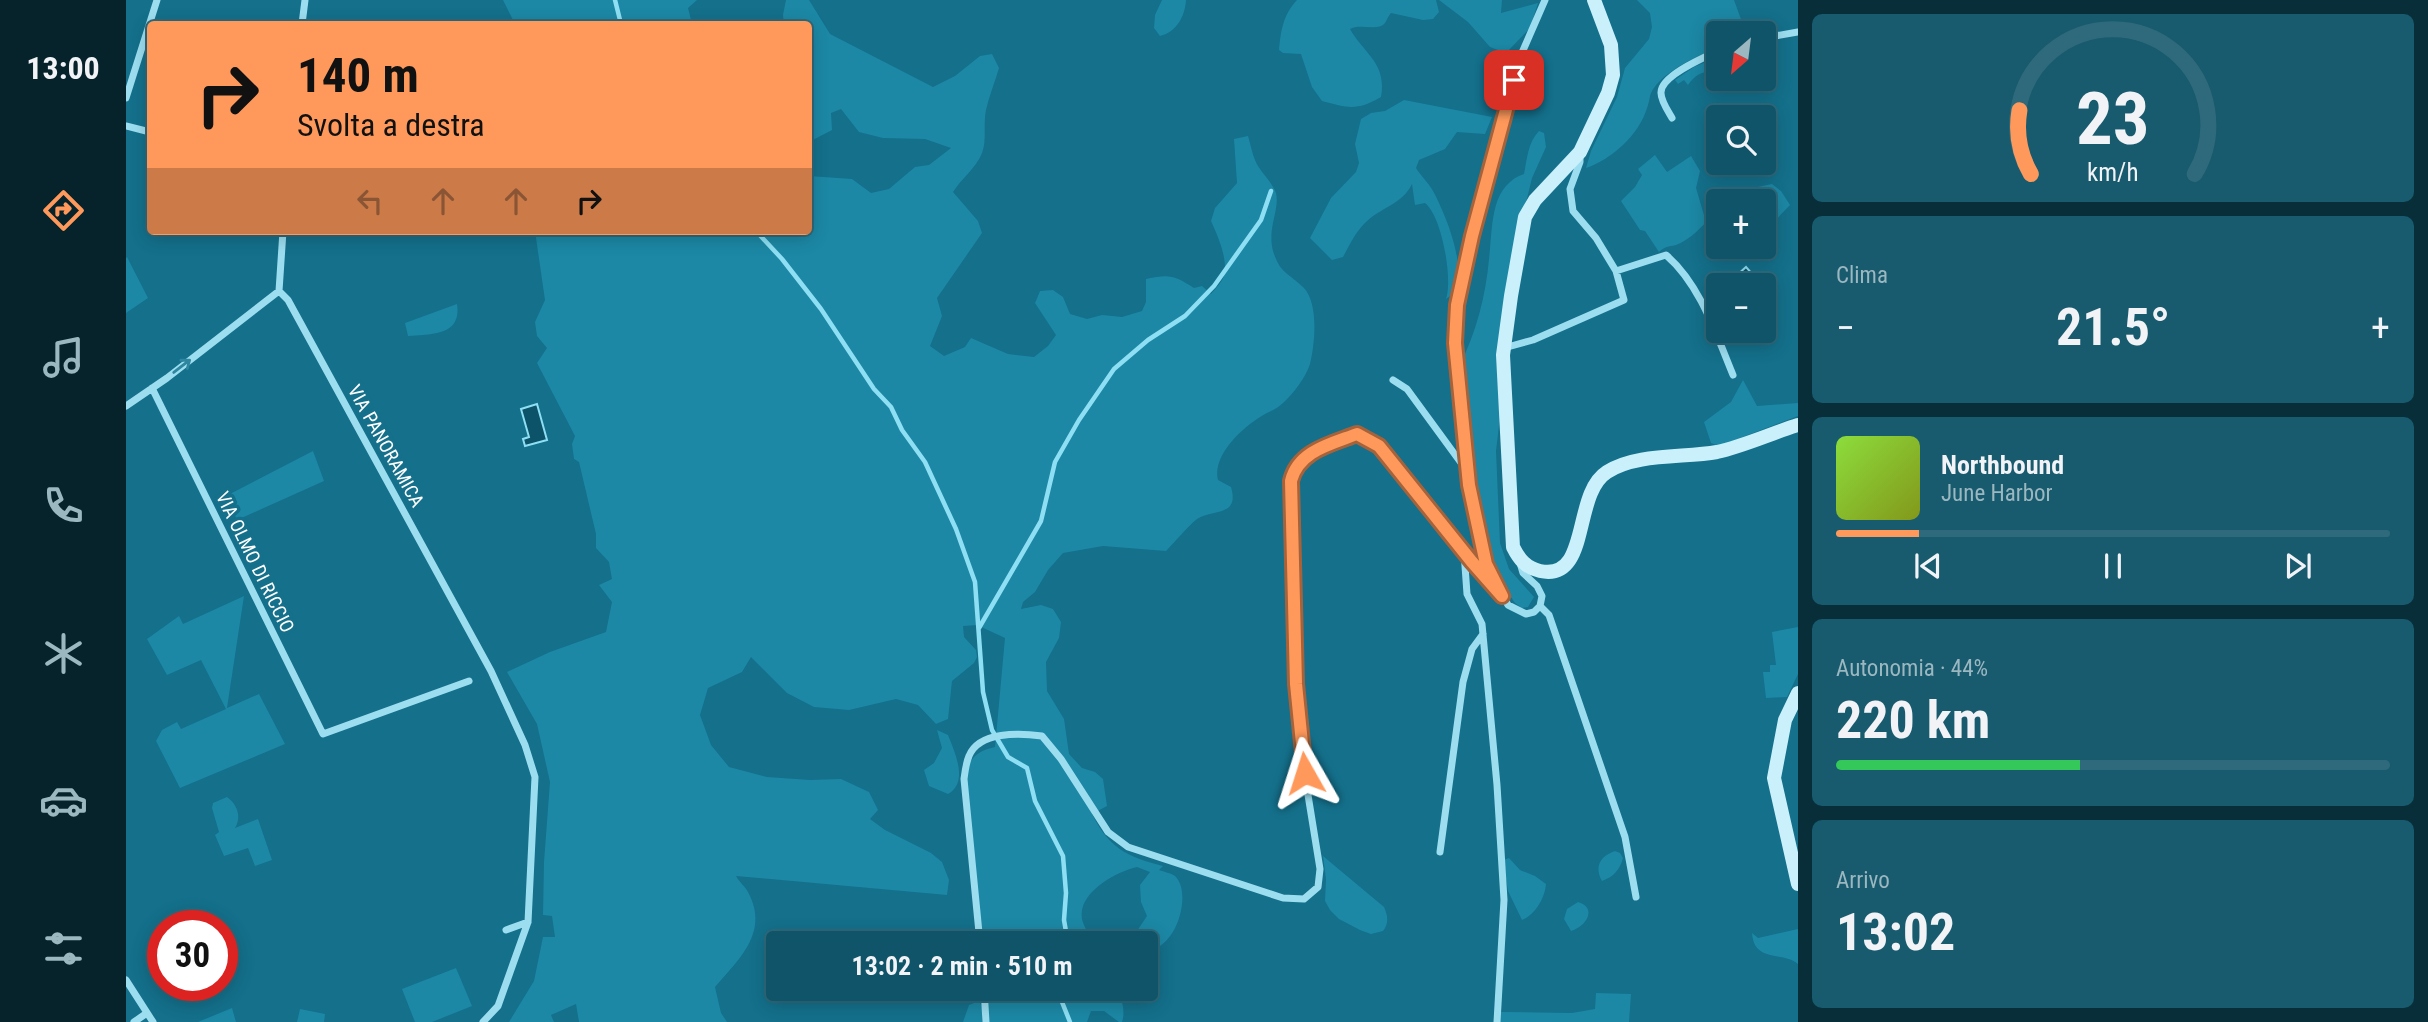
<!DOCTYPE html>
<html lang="it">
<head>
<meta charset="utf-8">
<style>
  body { margin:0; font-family:"Roboto Condensed",sans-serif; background:#185a6e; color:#f1f3f6; height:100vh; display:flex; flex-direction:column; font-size:26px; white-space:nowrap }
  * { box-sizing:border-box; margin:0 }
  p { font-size:23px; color:#9bb7c0 }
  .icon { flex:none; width:38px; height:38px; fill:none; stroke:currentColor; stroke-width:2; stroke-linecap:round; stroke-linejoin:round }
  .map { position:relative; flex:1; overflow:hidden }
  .panel { display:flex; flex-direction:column; gap:14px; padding:14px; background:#082e39; width:630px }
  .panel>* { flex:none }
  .hud { position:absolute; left:21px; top:21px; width:665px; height:214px; border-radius:7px; box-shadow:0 4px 18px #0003,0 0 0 2px #2f6a7c; background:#ff995b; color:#111; overflow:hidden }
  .needle { width:46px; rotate:208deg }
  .controls { position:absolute; left:1580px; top:21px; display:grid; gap:14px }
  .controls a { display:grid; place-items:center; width:70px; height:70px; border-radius:7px; background:#0f5468; box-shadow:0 4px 18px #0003,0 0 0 2px #2f6a7c; font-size:35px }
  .speed { position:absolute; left:21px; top:910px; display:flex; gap:14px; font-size:35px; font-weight:700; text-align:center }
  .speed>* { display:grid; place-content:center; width:91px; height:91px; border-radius:50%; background:#0f5468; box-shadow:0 4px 18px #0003,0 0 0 2px #2f6a7c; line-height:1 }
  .speed .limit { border:10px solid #d22; background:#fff; color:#111 }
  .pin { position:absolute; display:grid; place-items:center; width:60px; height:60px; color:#fff; margin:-30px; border-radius:14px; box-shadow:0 4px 10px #0006 }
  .me { position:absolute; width:77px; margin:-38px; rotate:354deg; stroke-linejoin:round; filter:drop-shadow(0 0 5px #0008) }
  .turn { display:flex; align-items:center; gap:24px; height:147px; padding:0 35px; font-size:32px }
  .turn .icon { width:91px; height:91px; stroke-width:2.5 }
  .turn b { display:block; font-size:49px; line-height:60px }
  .lanes { display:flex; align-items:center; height:66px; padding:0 35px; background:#0003; justify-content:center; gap:35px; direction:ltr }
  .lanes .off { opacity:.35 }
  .big { font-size:52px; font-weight:700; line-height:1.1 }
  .panel .card { flex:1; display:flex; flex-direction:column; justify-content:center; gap:10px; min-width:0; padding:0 24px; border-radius:10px; background:#185a6e }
  .panel .dial { align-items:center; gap:0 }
  .dial svg { height:182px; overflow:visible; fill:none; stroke:#2f6a7c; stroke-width:7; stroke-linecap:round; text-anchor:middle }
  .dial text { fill:#f1f3f6; stroke:none }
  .song { display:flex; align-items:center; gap:21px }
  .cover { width:84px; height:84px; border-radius:10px; background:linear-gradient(135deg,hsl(90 70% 55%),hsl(70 70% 35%)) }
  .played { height:7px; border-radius:4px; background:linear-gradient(90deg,#ff995b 15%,#2f6a7c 15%) }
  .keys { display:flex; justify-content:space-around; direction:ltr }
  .heat { display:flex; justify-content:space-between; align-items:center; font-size:38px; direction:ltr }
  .charge { height:10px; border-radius:5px; background:linear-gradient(90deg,#34c759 44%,#2f6a7c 0) }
  .trip { position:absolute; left:640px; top:931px; width:392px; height:70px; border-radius:7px; background:#0f5468; box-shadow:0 4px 18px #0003,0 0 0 2px #2f6a7c; font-weight:700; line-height:70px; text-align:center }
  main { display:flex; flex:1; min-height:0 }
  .menu { display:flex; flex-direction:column; width:126px; justify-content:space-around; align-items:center; background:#06222a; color:#9bb7c0 }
  .menu .icon { width:49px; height:49px }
  .menu .selected { color:#ff995b }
  .menu b { font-size:32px; color:#f1f3f6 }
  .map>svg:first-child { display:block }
  .green { fill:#1c88a5 }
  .water { fill:#0c5268; stroke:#8edff3; stroke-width:2 }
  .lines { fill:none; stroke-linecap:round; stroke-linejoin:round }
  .stream { stroke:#8edff3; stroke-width:4.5 }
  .street { stroke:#9cdef0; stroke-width:7 }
  .secondary { stroke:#caf0fb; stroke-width:14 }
  .oneway { stroke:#2f869f }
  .route-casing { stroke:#a6633b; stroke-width:18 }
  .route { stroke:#ff995b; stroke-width:12 }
  .labels { text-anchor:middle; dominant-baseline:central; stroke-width:7; stroke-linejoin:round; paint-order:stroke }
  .street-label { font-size:19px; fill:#fff; stroke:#14708b }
</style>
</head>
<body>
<main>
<nav class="menu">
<b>13:00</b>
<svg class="icon selected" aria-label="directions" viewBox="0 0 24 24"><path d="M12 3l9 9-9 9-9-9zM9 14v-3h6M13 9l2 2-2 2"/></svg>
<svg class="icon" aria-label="music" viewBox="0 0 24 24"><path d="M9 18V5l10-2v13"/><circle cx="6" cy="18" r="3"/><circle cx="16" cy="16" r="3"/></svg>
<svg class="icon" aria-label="phone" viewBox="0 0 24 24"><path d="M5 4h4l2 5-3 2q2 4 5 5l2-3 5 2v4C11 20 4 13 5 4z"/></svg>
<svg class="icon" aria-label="climate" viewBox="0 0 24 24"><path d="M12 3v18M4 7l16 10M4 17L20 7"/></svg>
<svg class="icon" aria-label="car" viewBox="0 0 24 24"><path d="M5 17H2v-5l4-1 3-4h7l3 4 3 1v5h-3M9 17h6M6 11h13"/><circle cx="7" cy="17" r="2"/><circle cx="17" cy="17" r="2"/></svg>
<svg class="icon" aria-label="filters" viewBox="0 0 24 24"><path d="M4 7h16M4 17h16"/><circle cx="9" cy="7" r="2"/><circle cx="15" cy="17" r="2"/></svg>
</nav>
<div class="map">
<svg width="1672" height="1022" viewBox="0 0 1672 1022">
  <rect width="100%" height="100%" fill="#14708b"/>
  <path class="green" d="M377 0H571L562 8 566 24H389Z
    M660 0H683L704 34 807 87 829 76 854 56 866 54 873 68C869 82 863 96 860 110 857 124 861 140 856 153 850 168 836 178 827 192L852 221 856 233 811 298 816 316 804 346 818 356 839 347 845 338 882 354 908 357 922 346 930 335 909 303 914 291 927 290 937 297 944 314 961 319 976 315 996 317 1016 311 1020 302V279C1043 274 1048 275 1068 288L1076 286 1085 294C1089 289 1096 282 1098 276 1102 258 1092 237 1085 221L1089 208 1111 183 1108 139 1122 136C1125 146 1127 158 1132 166 1137 174 1147 184 1150 193 1154 210 1141 228 1147 251 1154 273 1161 272 1177 287 1193 302 1189 344 1184 364 1180 377 1167 394 1157 403 1151 409 1142 412 1134 417 1115 429 1086 456 1092 480L1105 487C1114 517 1086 509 1071 519 1060 528 1050 541 1040 551L977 546 937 553 922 570 909 592 897 602 895 609 915 605 927 609 935 622 933 638 920 662 921 691 938 719 943 754 956 768 969 772 977 779 981 806 966 814C983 848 1001 857 1037 866L1033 870C1038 872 1045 873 1049 876 1067 893 1050 951 1020 950V943H1003L1021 916 1015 902 1014 885 1024 872 1011 867C989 872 945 896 958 925 961 934 971 938 978 943H854L840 771C846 755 853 751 869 747L879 638 851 625 837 626 838 637 850 650 851 657 848 663 826 681 822 719 810 724 792 705 770 699 723 710 688 707 661 693 625 657 616 672 582 688 574 715 585 745 603 767 641 777 684 780 715 779 743 792 752 810 744 819 759 830 805 853 816 862 823 880 821 895 610 876C613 882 620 887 623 894 643 933 612 960 589 987L595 1013 601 1022H453L450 1004 425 1015 428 1022H383L408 981 417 937H429L426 916 417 915 418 862 424 782 411 724 381 672 424 652 480 632 486 602 473 585 486 579 483 562 470 548V534L453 462 448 459 446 444 449 436 411 363 421 348 411 336 409 322 419 300 409 231H682L683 176 726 179 745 193 763 189 789 167 803 165 825 148 799 139 757 138 733 132 715 109 705 113 706 130 683 142 682 24H658L657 15Z
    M1036 0H1060C1059 16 1051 32 1034 36L1028 28 1029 15Z
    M1171 0H1310L1313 12 1307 19 1297 20 1265 13C1262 16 1261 20 1259 23 1251 32 1234 23 1224 29 1239 55 1261 63 1255 97 1231 111 1222 108 1196 101L1186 87 1175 54 1157 53 1153 50C1155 30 1157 15 1171 0Z
    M1313 0H1376L1375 13 1412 3 1404 28 1380 53 1364 47 1342 22Z
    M1511 0H1608L1620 33H1592V48C1574 54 1539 71 1528 88 1523 94 1524 101 1521 108 1513 135 1486 159 1460 168L1465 151 1491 97 1499 68 1523 39 1526 27 1524 13Z
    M1592 57V72C1580 69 1569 74 1562 85L1558 80 1552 84 1549 80 1568 67Z
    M1278 100 1366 117 1359 134 1331 132 1319 149 1293 160 1290 168C1295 176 1302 182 1307 191 1319 213 1349 282 1320 299 1327 280 1316 216 1299 203L1289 205 1286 184C1277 204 1253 208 1238 224 1229 233 1223 246 1217 257L1206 260 1184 238 1205 198 1230 172 1233 163 1229 144 1235 119 1245 113 1259 111Z
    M1413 131 1418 133 1420 147 1406 178 1399 207 1370 451 1374 543 1383 569 1408 597 1402 607 1396 608 1389 603 1366 570 1356 530 1346 481 1334 364C1350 334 1360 294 1363 259 1365 242 1365 222 1370 205 1374 191 1384 178 1398 174 1401 159 1402 142 1413 131Z
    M1529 155 1541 172 1565 156 1574 171 1570 188 1580 222C1572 231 1561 241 1550 245 1542 247 1539 246 1533 252L1519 231 1514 230 1495 201 1509 187 1516 175 1512 169Z
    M1646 184 1655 191 1664 205 1640 230 1638 228V201H1622L1632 187Z
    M1 257 22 298 0 313V258Z
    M331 304C336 336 305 334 282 336L279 323Z
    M1617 380 1631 406 1672 403V416L1593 446 1585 443 1578 422 1605 402Z
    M187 451 198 481 111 520 100 496Z
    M118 596 101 708 133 694 159 744 54 788 30 741 36 730 51 722 55 729 100 709 75 660 41 675 21 639 53 616 57 624Z
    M1672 627V674L1661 697 1640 698 1637 672H1644V665H1650L1646 632Z
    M811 730 822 735C829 753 843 782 822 794L803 786 798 770 808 763 816 748Z
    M101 797C111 804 116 817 109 828L132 819 146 860 129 866 122 848 98 856 89 835 93 832 86 808 87 803Z
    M1489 851 1494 853 1497 858C1494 870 1487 877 1476 881 1468 867 1474 856 1489 851Z
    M1197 856 1258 907C1262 916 1263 923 1257 931L1245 934 1234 930 1213 919 1204 910 1199 901 1200 879Z
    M1383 858 1394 870 1409 876 1420 884C1419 898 1409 915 1396 920L1382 891 1377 860Z
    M1452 902C1472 908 1460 927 1445 931L1438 919 1441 909Z
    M1672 929V964C1656 951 1628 963 1626 933L1632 938Z
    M330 968 346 1006 306 1022H289L276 989Z
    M859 989H983L994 995C997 1005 999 1012 996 1022H993L978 1011H965L961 1022H861Z
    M1470 993 1505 994 1503 1022H1373L1374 1012 1446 1013 1469 1009Z
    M853 1001 856 1006V1022H837L843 1005Z
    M106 1008 110 1022H72Z
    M174 1009 199 1014 198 1022H171Z"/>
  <path class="water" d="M1620 267 1627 275 1635 279 1633 283 1628 281 1626 285H1609V277Z
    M411 404 421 440 399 446 397 439 403 437 395 409Z"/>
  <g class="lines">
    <path class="stream" d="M489 0 495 24
      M630 231 656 259 695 309 748 389 765 407 776 430 799 462 830 529 849 582 857 692 866 730 882 757 901 768 909 801 937 856 940 893 938 920 942 943
      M853 628 915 521 929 462 953 420 988 369 1022 340 1059 316 1088 286 1135 220 1145 191
      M935 989 934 997 944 1022"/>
    <path class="street" d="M176 24 179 0
      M1638 38 1672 32
      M0 98 31 0
      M1546 118C1542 111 1535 101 1535 93 1534 76 1579 57 1592 51
      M0 126 24 132
      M1454 153V162L1444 189 1447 211 1470 238 1490 271 1540 255C1574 284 1590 334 1607 375
      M157 231 153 291 162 300 365 671 399 745 409 777 402 922 372 1006 357 1022
      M1378 348 1407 340 1498 300 1490 271
      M1267 380 1281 389 1341 471
      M26 388 197 734 343 681
      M0 406 41 378 153 291
      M1338 552 1341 594 1356 624 1371 785 1378 900 1371 1022
      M1394 563 1397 573 1411 586 1416 596 1414 606 1408 612 1400 614 1382 605 1360 564 1343 485 1329 343 1331 305 1346 236 1395 55 1419 0
      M1414 606 1423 615 1499 837 1510 897
      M1314 852 1337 682 1346 649 1357 634
      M380 930 402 922
      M854 943 838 779C839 771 840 763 843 756 853 731 894 733 916 736L935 759 982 832 1002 847 1157 898 1178 899 1192 887 1194 869 1182 795 1170 683 1165 481C1172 451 1205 444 1231 434L1253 446 1347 562 1376 596
      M0 980 27 1022
      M858 989 860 1022
      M8 1022 21 1013"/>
    <path class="secondary" d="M1468 0 1485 45 1487 75 1482 93 1454 152 1409 200 1399 217 1385 296 1377 355 1387 547C1393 559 1400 568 1414 571 1465 582 1446 494 1481 472 1510 453 1558 458 1591 452 1618 446 1646 433 1672 425
      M1672 693 1659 720 1648 778 1672 884"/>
  </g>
  <defs><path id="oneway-shaft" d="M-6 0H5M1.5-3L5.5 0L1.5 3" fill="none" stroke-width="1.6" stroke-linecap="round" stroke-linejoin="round" transform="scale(1.75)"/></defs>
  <use class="oneway" href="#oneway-shaft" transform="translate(56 366) rotate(-38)"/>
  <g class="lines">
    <g class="route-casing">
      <path id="route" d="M1179 773 1170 684 1165 481C1172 451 1205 444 1231 434L1253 446 1346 562 1376 596 1360 564 1343 485 1329 343 1331 305 1346 236 1388 80"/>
    </g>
    <use href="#route" class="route"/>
  </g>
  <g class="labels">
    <g class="street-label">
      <text transform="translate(260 446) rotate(61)">VIA PANORAMICA</text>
      <text transform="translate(129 562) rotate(64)">VIA OLMO DI RICCIO</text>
    </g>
  </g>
</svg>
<div class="controls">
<a><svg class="needle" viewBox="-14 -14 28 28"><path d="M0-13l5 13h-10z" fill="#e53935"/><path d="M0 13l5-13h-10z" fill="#9bb7c0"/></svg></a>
<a><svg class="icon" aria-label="search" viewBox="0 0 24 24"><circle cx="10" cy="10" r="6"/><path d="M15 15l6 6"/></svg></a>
<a>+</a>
<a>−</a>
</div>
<div class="speed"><div class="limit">30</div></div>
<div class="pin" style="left:1388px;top:80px;background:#d93025"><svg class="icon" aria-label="arrive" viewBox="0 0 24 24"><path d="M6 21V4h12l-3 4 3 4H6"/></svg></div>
<svg class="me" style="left:1179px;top:773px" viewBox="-20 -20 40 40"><path d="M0-17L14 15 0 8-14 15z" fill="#ff995b" stroke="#fff" stroke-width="4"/></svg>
<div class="trip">13:02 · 2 min · 510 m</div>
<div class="hud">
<div class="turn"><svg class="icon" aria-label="right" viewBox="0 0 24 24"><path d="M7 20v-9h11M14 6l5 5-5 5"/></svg><div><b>140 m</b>Svolta a destra</div></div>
<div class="lanes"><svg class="icon off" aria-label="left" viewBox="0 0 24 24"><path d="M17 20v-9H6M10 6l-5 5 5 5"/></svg><svg class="icon off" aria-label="ahead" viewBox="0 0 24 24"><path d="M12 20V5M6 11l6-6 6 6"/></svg><svg class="icon off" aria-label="ahead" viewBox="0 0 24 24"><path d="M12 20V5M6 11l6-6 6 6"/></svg><svg class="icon" aria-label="right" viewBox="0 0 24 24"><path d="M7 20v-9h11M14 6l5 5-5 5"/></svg></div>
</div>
</div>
<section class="panel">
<div class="card dial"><svg viewBox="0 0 100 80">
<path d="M14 69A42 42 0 1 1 86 69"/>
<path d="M14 69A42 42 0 0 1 9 41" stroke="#ff995b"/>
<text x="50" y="56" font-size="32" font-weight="700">23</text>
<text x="50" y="72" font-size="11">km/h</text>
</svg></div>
<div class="card"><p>Clima</p>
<div class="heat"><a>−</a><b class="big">21.5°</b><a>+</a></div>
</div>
<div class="card">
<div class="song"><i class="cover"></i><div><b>Northbound</b><p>June Harbor</p></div></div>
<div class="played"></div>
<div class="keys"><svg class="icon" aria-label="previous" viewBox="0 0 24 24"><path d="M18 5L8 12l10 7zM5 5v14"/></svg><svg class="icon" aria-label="pause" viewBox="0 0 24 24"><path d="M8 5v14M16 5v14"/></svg><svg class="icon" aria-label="next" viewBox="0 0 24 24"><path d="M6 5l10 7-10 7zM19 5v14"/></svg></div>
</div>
<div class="card"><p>Autonomia · 44%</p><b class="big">220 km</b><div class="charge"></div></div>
<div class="card"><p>Arrivo</p><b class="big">13:02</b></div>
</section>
</main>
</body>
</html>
